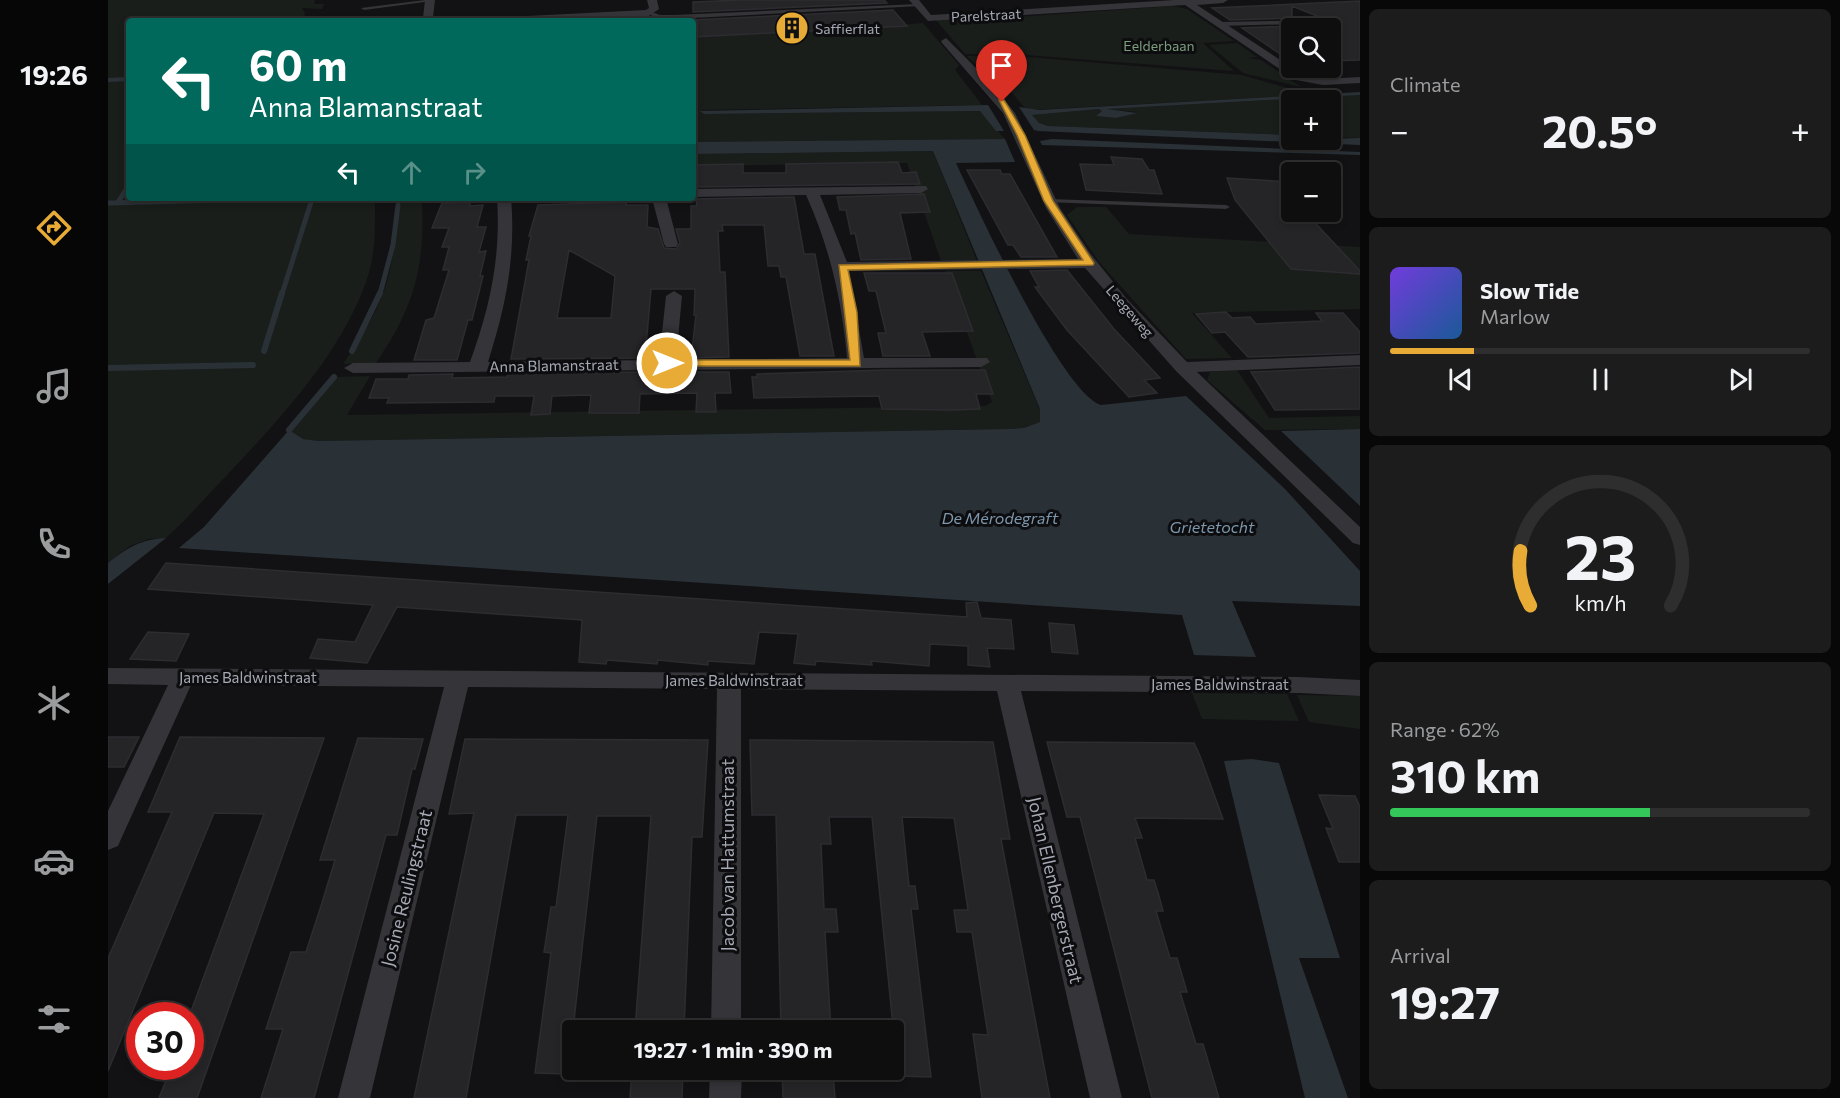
<!DOCTYPE html>
<html lang="en">
<head>
<meta charset="utf-8">
<style>
  body { margin:0; font-family:Commissioner,sans-serif; background:#1c1c1d; color:#f1f3f6; height:100vh; display:flex; flex-direction:column; font-size:22px; white-space:nowrap }
  * { box-sizing:border-box; margin:0 }
  p { font-size:20px; color:#9b9c9e }
  .icon { flex:none; width:33px; height:33px; fill:none; stroke:currentColor; stroke-width:2; stroke-linecap:round; stroke-linejoin:round }
  .map { position:relative; flex:1; overflow:hidden }
  .sheet { display:flex; flex-direction:column; gap:9px; padding:9px; background:#080808; width:480px }
  .sheet>* { flex:none }
  .hud { position:absolute; left:18px; top:18px; width:570px; height:183px; border-radius:6px; box-shadow:0 3px 9px #0003,0 0 0 2px #2e2e2f; background:#00695c; color:#fff; overflow:hidden }
  .fabs { position:absolute; left:1173px; top:18px; display:grid; gap:12px }
  .fabs a { display:grid; place-items:center; width:60px; height:60px; border-radius:6px; background:#0e0e0f; box-shadow:0 3px 9px #0003,0 0 0 2px #2e2e2f; font-size:30px }
  .speed { position:absolute; left:18px; top:1002px; display:flex; gap:12px; font-size:30px; font-weight:700; text-align:center }
  .speed>* { display:grid; place-content:center; width:78px; height:78px; border-radius:50%; background:#0e0e0f; box-shadow:0 3px 9px #0003,0 0 0 2px #2e2e2f; line-height:1 }
  .speed .limit { border:9px solid #d22; background:#fff; color:#111 }
  .pin { position:absolute; display:grid; place-items:center; width:51px; height:51px; color:#fff; margin:-62px -26px; border-radius:50% 50% 50% 0; rotate:-45deg; box-shadow:0 0 6px #0007 }
  .pin .icon { rotate:45deg }
  .me { position:absolute; width:66px; margin:-33px; rotate:90deg; stroke-linejoin:round; filter:drop-shadow(0 0 4px #0008) }
  .turn { display:flex; align-items:center; gap:21px; height:126px; padding:0 24px; font-size:27px }
  .turn .icon { width:78px; height:78px; stroke-width:2.5 }
  .turn b { display:block; font-size:42px; line-height:51px }
  .lanes { display:flex; align-items:center; height:57px; padding:0 24px; background:#0003; justify-content:center; gap:30px; direction:ltr }
  .lanes .off { opacity:.35 }
  .big { font-size:45px; font-weight:700; line-height:1.1 }
  .sheet .widget { flex:1; display:flex; flex-direction:column; justify-content:center; gap:9px; min-width:0; padding:0 21px; border-radius:9px; background:#1c1c1d }
  .sheet .dial { align-items:center; gap:0 }
  .dial svg { height:156px; overflow:visible; fill:none; stroke:#2e2e2f; stroke-width:7; stroke-linecap:round; text-anchor:middle }
  .dial text { fill:#f1f3f6; stroke:none }
  .song { display:flex; align-items:center; gap:18px }
  .cover { width:72px; height:72px; border-radius:9px; background:linear-gradient(135deg,hsl(260 70% 55%),hsl(210 70% 35%)) }
  .played { height:6px; border-radius:3px; background:linear-gradient(90deg,#e8ac36 20%,#2e2e2f 20%) }
  .keys { display:flex; justify-content:space-around; direction:ltr }
  .heat { display:flex; justify-content:space-between; align-items:center; font-size:33px; direction:ltr }
  .charge { height:9px; border-radius:4px; background:linear-gradient(90deg,#34c759 62%,#2e2e2f 0) }
  .trip { position:absolute; left:454px; top:1020px; width:342px; height:60px; border-radius:6px; background:#0e0e0f; box-shadow:0 3px 9px #0003,0 0 0 2px #2e2e2f; font-weight:700; line-height:60px; text-align:center }
  main { display:flex; flex:1; min-height:0 }
  .tabs { display:flex; flex-direction:column; width:108px; justify-content:space-around; align-items:center; background:#060606; color:#9b9c9e }
  .tabs .icon { width:42px; height:42px }
  .tabs .selected { color:#e8ac36 }
  .tabs b { font-size:27px; color:#f1f3f6 }
  .map>svg:first-child { display:block }
  .green { fill:#191e1a }
  .water { fill:#293137 }
  .lines { fill:none; stroke-linecap:round; stroke-linejoin:round }
  .stream-far2 { stroke:#293137; stroke-width:4 }
  .stream-far1 { stroke:#293137; stroke-width:5 }
  .stream { stroke:#293137; stroke-width:6 }
  .building { fill:#252528; stroke:#2d2c30; stroke-width:1.5; fill-rule:evenodd }
  .lane { fill:#343439; fill-rule:evenodd }
  .street { fill:#343439; fill-rule:evenodd }
  .route { fill:#e8ac36; stroke:#977023; stroke-width:1.5 }
  .labels { text-anchor:middle; dominant-baseline:central; stroke-width:6; stroke-linejoin:round; paint-order:stroke }
  .far-street-label { font-size:14px; fill:#a5a9b4; stroke:#0d0d0f }
  .far-poi-label { font-size:14px; fill:#a5a9b4; stroke:#0d0d0f; text-anchor:start }
  .far-park-label { font-size:14px; fill:#7c9e7e; stroke:#0d0d0f }
  .street-label { font-size:15px; fill:#a5a9b4; stroke:#0d0d0f }
  .water-label { font-size:16px; font-style:italic; fill:#7d97ad; stroke:#0d0d0f }
  .near-street-label { font-size:18px; fill:#a5a9b4; stroke:#0d0d0f }
</style>
</head>
<body>
<main>
<nav class="tabs">
<b>19:26</b>
<svg class="icon selected" aria-label="directions" viewBox="0 0 24 24"><path d="M12 3l9 9-9 9-9-9zM9 14v-3h6M13 9l2 2-2 2"/></svg>
<svg class="icon" aria-label="music" viewBox="0 0 24 24"><path d="M9 18V5l10-2v13"/><circle cx="6" cy="18" r="3"/><circle cx="16" cy="16" r="3"/></svg>
<svg class="icon" aria-label="phone" viewBox="0 0 24 24"><path d="M5 4h4l2 5-3 2q2 4 5 5l2-3 5 2v4C11 20 4 13 5 4z"/></svg>
<svg class="icon" aria-label="climate" viewBox="0 0 24 24"><path d="M12 3v18M4 7l16 10M4 17L20 7"/></svg>
<svg class="icon" aria-label="car" viewBox="0 0 24 24"><path d="M5 17H2v-5l4-1 3-4h7l3 4 3 1v5h-3M9 17h6M6 11h13"/><circle cx="7" cy="17" r="2"/><circle cx="17" cy="17" r="2"/></svg>
<svg class="icon" aria-label="filters" viewBox="0 0 24 24"><path d="M4 7h16M4 17h16"/><circle cx="9" cy="7" r="2"/><circle cx="15" cy="17" r="2"/></svg>
</nav>
<div class="map">
<svg width="1252" height="1098" viewBox="0 0 1252 1098">
  <rect width="100%" height="100%" fill="#121214"/>
  <path class="green" d="M0 0H207L206 4H216L214 9 194 8 197 13 195 21H21V198H267C267 226 268 252 259 279 229 369 139 452 76 521L58 538 41 539 22 546 0 563Z
    M1065 6 1079 9 1126 41 1095 43 1126 71 918 55 909 50 890 52 893 55H890L857 54 827 19 923 16Z
    M548 16 550 21H426Z
    M815 23 851 65 847 70 874 105 594 110 596 114 872 111 897 139 585 142V37L790 27 789 25Z
    M1129 43 1149 57 1139 58 1153 60 1193 87 1135 73 1101 45Z
    M859 56H908L1134 75 1203 95 923 110 916 107 884 70 872 69Z
    M1252 95V138L1223 137 1222 100H1184L1183 135 940 126 931 123 923 115 991 109 995 111 988 116 1008 118 1029 112 999 109Z
    M825 151 869 261H833L799 163 585 166V154Z
    M288 203H314C317 269 305 309 268 363L235 364C276 306 288 273 288 203Z
    M969 207H998L1021 234 1252 247V309L1084 313 1124 358 1078 359 991 262 959 215Z
    M837 271H873L932 410 933 422 916 428 900 429 211 441 195 439 181 430 226 377 262 376 239 415 877 406 884 402Z
    M1129 370 1161 418 1252 416V429L1157 430 1099 380 1102 372Z
    M1084 693 1179 694 1191 721 1094 719Z
    M1189 695 1252 696V729L1201 722Z"/>
  <path class="water" d="M1252 92V95L999 109 1029 113 1008 118 988 116 994 111 991 109 924 115 931 123 940 126 1183 135 1184 140 1252 138V145L930 131 926 130 911 107 931 110Z
    M880 105 896 131H888L872 111 596 114 592 111Z
    M897 139 907 162 848 163C868 206 954 393 993 405L1078 396 1177 489 1252 571V606L1124 601 1148 657 1086 655 1074 615 71 548 96 527 181 430 195 439 211 441 900 429 916 428 932 422V409L825 151 585 154V142Z
    M944 139 1252 152V155L934 145 932 141Z
    M1252 429V506L1173 431Z
    M58 538 0 584V563C19 548 33 539 58 538Z
    M1144 759 1171 763 1232 958H1191L1240 1098H1197L1116 761Z"/>
  <g class="lines">
    <path class="stream-far2" d="M0 80 21 79"/>
    <path class="stream-far1" d="M179 198H227
      M10 202 21 185
      M0 203 157 199
      M174 294 204 199
      M272 294 285 245 290 205"/>
    <path class="stream" d="M156 351 174 293
      M244 351 272 293
      M0 368 145 365
      M181 430 226 377"/>
  </g>
  <path class="building" d="M633 0H776L779 3 585 12V2Z
    M1252 1V60L1222 61V25L1227 23 1223 18H1214L1184 6V18L1122 20 1104 8Z
    M785 10 799 26 585 37V20Z
    M1184 26V62L1134 28Z
    M1003 157 1034 159 1041 170H1046L1054 194 978 190 972 164 1006 165Z
    M790 162 794 173 808 172 812 184 587 187 585 165 635 164V173H678V164Z
    M859 170H892L894 174H902L949 257H913L905 245H900Z
    M1119 178 1184 182V212H1197L1252 271V274L1183 269 1127 200Z
    M816 194 822 212 792 213 803 259 753 260 747 233 743 234 738 210H732L729 197Z
    M686 197 696 254H707L726 356H692L678 277H673L671 266H660L656 225H614L615 231H610L612 272H617L621 357 583 358 588 315H586L587 289H543L537 358 403 359 421 260H418L423 236H421L430 205 518 202V205H540L539 227 550 229 556 248 568 249 572 243 568 229H583V206H589L588 199ZM461 250 507 276 503 318H449Z
    M362 202V206L375 205 369 227H378L371 252 378 251 372 276H375L364 320H360L349 360H306L318 320 326 318 341 270H335L341 247H334L341 228H324L334 203Z
    M959 270 1006 329 1052 378 1036 380 1049 393 1021 397 959 330 927 287H931L922 271Z
    M756 273H844L865 331 814 332 822 356H775L770 333H778L768 291H761Z
    M1118 312 1124 318 1142 317 1148 324 1214 321 1208 313H1235L1252 332V353L1140 357 1117 332 1104 333 1088 314Z
    M1252 367V409L1167 410 1143 372Z
    M778 370H877L885 394H868L872 409 844 410 774 409 771 396 646 398 644 377H649V374Z
    M536 372V375H581V372H621L623 393H607L608 412H588L589 393 532 394 531 413H481L483 395 444 396 442 414 423 415 426 396H387L386 402 279 403 281 398H261L268 379H300L301 375 345 374 344 378 399 377 400 374Z
    M58 563 859 617 858 603 869 602 873 618 903 620 906 649 879 648 882 667 860 665V646L822 644 821 666 763 661 764 665 708 661 707 665 686 663 690 634 651 632 646 664 600 661V665L550 660 549 664 499 660 498 664 471 662 474 620 289 607 259 663 202 658 210 639 247 642 265 605 40 589Z
    M941 623 966 625 970 654 944 652Z
    M40 632 81 634 68 661 22 659Z
    M0 737H31L16 767H0Z
    M72 737 216 738 89 1098H51L63 1068H82V1014L156 814 106 813 0 1071V958L64 812H40Z
    M250 738 315 739 307 769H304L289 835H278L206 1098H153L175 1029H158L183 952H198L213 906 227 860H212Z
    M357 739 600 740 594 837H584L576 1030H527L543 816H489L460 1074 427 1073 443 953 436 952 443 907H448L460 815H408L358 1098H306L366 813 341 814Z
    M642 740 885 742 902 839H893L942 1098H874L865 1034 880 1035 864 932H849L846 910H860L846 818 794 817 801 886H807L810 909H803L823 1077 790 1076 764 817H721L723 844H713L716 909H728L730 932H717L723 1030H673L668 815H644Z
    M939 742 1086 743 1092 756 1115 819 1027 818 1034 838H1027L1039 880H1046L1051 896 1055 911H1048L1062 958H1069L1079 992H1072L1088 1044H1095L1111 1098H1044L972 817H959Z
    M1211 795 1247 796 1252 807V862H1231L1218 828 1225 829Z
    M524 1070H575L574 1098H522Z
    M674 1070H725L727 1098H675Z"/>
  <g class="lines">
    <path class="lane" d="M317 0 324 1 256 10 253 8Z
      M810 4 812 6 566 19H551L538 13 541 11 552 15H566Z
      M1223 20 1225 23 1112 26 1109 24 1112 22Z
      M941 199 1118 205 1122 207 1118 209 939 202V200Z"/>
    <path class="street" d="M317 0H327L325 17 328 21H317L315 18Z
      M539 0H549L551 9 541 16 375 21 380 18 538 10 541 8Z
      M801 0H811L823 15 1066 0H1120L1115 3 1089 5 1195 75 1215 79 1252 77V83L1215 85 1188 80 1077 5 820 21Z
      M838 38 884 84 907 113 952 208 982 253 1018 298 1079 362 1252 355V365L1089 372 1252 527V545L1245 543 1068 371 977 268 741 271 756 358H879L882 362 873 367 245 373 236 368 245 363 362 362C382 307 393 257 389 198H403C408 256 398 306 380 362L551 360 558 296 566 291 574 296 568 360 739 358C734 301 722 248 698 195L585 197V189L818 186 820 189 813 193 712 195 739 262 970 259 938 208 895 113 834 43 833 41Z
      M544 198H558L570 244 568 247H558L556 244Z
      M0 668 1191 677 1252 680V696L1191 693 913 691 1014 1098H982L889 691 633 689V1030H603L609 689 360 687 262 1098H230L336 687 83 685 13 839 10 846 0 850V811L60 685 0 684Z
      M602 1070H634L633 1098H601Z"/>
  </g>
  <path class="route" d="M891 100H896L917 135 945 201 986 263 985 265 740 270 749 312 752 366H555V361L559 360H742L731 265 975 260 936 201 909 135Z"/>
  <defs>
    <g id="building-disc" transform="scale(1.725)"><circle r="9.5" fill="#e8ac36" stroke="#0d0d0f"/><path d="M-4-6H4V6H1V3H-1V6H-4ZM-2.5-4.3h1.7v1.8h-1.7ZM.8-4.3h1.7v1.8H.8ZM-2.5-1h1.7V.8h-1.7ZM.8-1h1.7V.8H.8Z" fill="#111"/></g>
  </defs>
  <g fill-rule="evenodd">
    <use href="#building-disc" x="684" y="28"/>
  </g>
  <g class="labels">
    <g class="far-street-label">
      <text transform="translate(878 15) rotate(-3)">Parelstraat</text>
      <text transform="translate(1022 311) rotate(49)">Leegeweg</text>
    </g>
    <g class="far-poi-label">
      <text x="707" y="28">Saffierflat</text>
    </g>
    <g class="far-park-label">
      <text x="1051" y="45">Eelderbaan</text>
    </g>
    <g class="street-label">
      <text transform="translate(446 365) rotate(-1)">Anna Blamanstraat</text>
      <text x="140" y="677">James Baldwinstraat</text>
      <text x="626" y="680">James Baldwinstraat</text>
      <text x="1112" y="684">James Baldwinstraat</text>
    </g>
    <g class="water-label">
      <text x="892" y="517">De Mérodegraft</text>
      <text x="1104" y="526">Grietetocht</text>
    </g>
    <g class="near-street-label">
      <text transform="translate(619 855) rotate(-90)">Jacob van Hattumstraat</text>
      <text transform="translate(298 888) rotate(-76)">Josine Reulingstraat</text>
      <text transform="translate(948 890) rotate(77)">Johan Ellenbergerstraat</text>
    </g>
  </g>
</svg>
<div class="fabs">
<a><svg class="icon" aria-label="search" viewBox="0 0 24 24"><circle cx="10" cy="10" r="6"/><path d="M15 15l6 6"/></svg></a>
<a>+</a>
<a>−</a>
</div>
<div class="speed"><div class="limit">30</div></div>
<div class="pin" style="left:894px;top:102px;background:#d93025"><svg class="icon" aria-label="arrive" viewBox="0 0 24 24"><path d="M6 21V4h12l-3 4 3 4H6"/></svg></div>
<svg class="me" style="left:559px;top:363px" viewBox="-20 -20 40 40"><circle r="17" fill="#e8ac36" stroke="#fff" stroke-width="3"/><path d="M0-11L8 9 0 5-8 9z" fill="#fff"/></svg>
<div class="trip">19:27 · 1 min · 390 m</div>
<div class="hud">
<div class="turn"><svg class="icon" aria-label="left" viewBox="0 0 24 24"><path d="M17 20v-9H6M10 6l-5 5 5 5"/></svg><div><b>60 m</b>Anna Blamanstraat</div></div>
<div class="lanes"><svg class="icon" aria-label="left" viewBox="0 0 24 24"><path d="M17 20v-9H6M10 6l-5 5 5 5"/></svg><svg class="icon off" aria-label="ahead" viewBox="0 0 24 24"><path d="M12 20V5M6 11l6-6 6 6"/></svg><svg class="icon off" aria-label="right" viewBox="0 0 24 24"><path d="M7 20v-9h11M14 6l5 5-5 5"/></svg></div>
</div>
</div>
<section class="sheet">
<div class="widget"><p>Climate</p>
<div class="heat"><a>−</a><b class="big">20.5°</b><a>+</a></div>
</div>
<div class="widget">
<div class="song"><i class="cover"></i><div><b>Slow Tide</b><p>Marlow</p></div></div>
<div class="played"></div>
<div class="keys"><svg class="icon" aria-label="previous" viewBox="0 0 24 24"><path d="M18 5L8 12l10 7zM5 5v14"/></svg><svg class="icon" aria-label="pause" viewBox="0 0 24 24"><path d="M8 5v14M16 5v14"/></svg><svg class="icon" aria-label="next" viewBox="0 0 24 24"><path d="M6 5l10 7-10 7zM19 5v14"/></svg></div>
</div>
<div class="widget dial"><svg viewBox="0 0 100 80">
<path d="M14 69A42 42 0 1 1 86 69"/>
<path d="M14 69A42 42 0 0 1 9 41" stroke="#e8ac36"/>
<text x="50" y="56" font-size="32" font-weight="700">23</text>
<text x="50" y="72" font-size="11">km/h</text>
</svg></div>
<div class="widget"><p>Range · 62%</p><b class="big">310 km</b><div class="charge"></div></div>
<div class="widget"><p>Arrival</p><b class="big">19:27</b></div>
</section>
</main>
</body>
</html>
